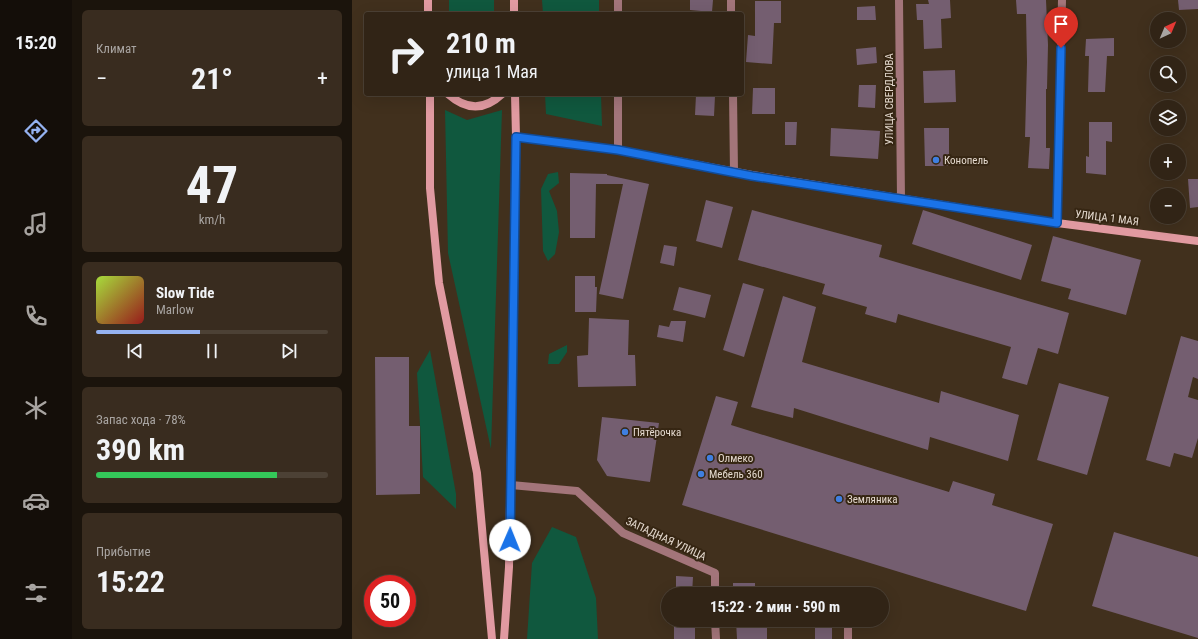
<!DOCTYPE html>
<html lang="ru">
<head>
<meta charset="utf-8">
<style>
  body { margin:0; font-family:"Roboto Condensed",sans-serif; background:#392c1f; color:#f1f3f6; height:100vh; display:flex; flex-direction:column; font-size:15px; white-space:nowrap }
  * { box-sizing:border-box; margin:0 }
  p { font-size:13px; color:#a8a4a1 }
  .icon { flex:none; width:22px; height:22px; fill:none; stroke:currentColor; stroke-width:2; stroke-linecap:round; stroke-linejoin:round }
  .map { position:relative; flex:1; overflow:hidden }
  .details { display:flex; flex-direction:column; gap:10px; padding:10px; background:#1b140c; width:280px }
  .details>* { flex:none }
  .banner { position:absolute; left:12px; top:12px; width:380px; height:84px; border-radius:4px; box-shadow:0 4px 16px #0002,0 0 0 1px #4c4135; background:#312416; color:#f1f3f6; overflow:hidden }
  .needle { width:26px; rotate:44deg }
  .buttons { position:absolute; left:798px; top:12px; display:grid; gap:8px }
  .buttons a { display:grid; place-items:center; width:36px; height:36px; border-radius:50%; background:#312416; box-shadow:0 4px 16px #0002,0 0 0 1px #4c4135; font-size:20px }
  .speed { position:absolute; left:12px; top:575px; display:flex; gap:8px; font-size:20px; font-weight:700; text-align:center }
  .speed>* { display:grid; place-content:center; width:52px; height:52px; border-radius:50%; background:#312416; box-shadow:0 4px 16px #0002,0 0 0 1px #4c4135; line-height:1 }
  .speed .limit { border:6px solid #d22; background:#fff; color:#111 }
  .pin { position:absolute; display:grid; place-items:center; width:34px; height:34px; color:#fff; margin:-41px -17px; border-radius:50% 50% 50% 0; rotate:-45deg; box-shadow:0 0 4px #0007 }
  .pin .icon { rotate:45deg }
  .me { position:absolute; width:44px; margin:-22px; rotate:1deg; stroke-linejoin:round; filter:drop-shadow(0 0 3px #0008) }
  .turn { display:flex; align-items:center; gap:14px; height:84px; padding:0 16px; font-size:18px }
  .turn .icon { width:52px; height:52px; stroke-width:2.5 }
  .turn b { display:block; font-size:28px; line-height:34px }
  .big { font-size:30px; font-weight:700; line-height:1.1 }
  .details .card { flex:1; display:flex; flex-direction:column; justify-content:center; gap:6px; min-width:0; padding:0 14px; border-radius:6px; background:#392c1f }
  .details .dial { align-items:center; gap:0 }
  .dial b { font-size:52px; line-height:1 }
  .song { display:flex; align-items:center; gap:12px }
  .cover { width:48px; height:48px; border-radius:6px; background:linear-gradient(135deg,hsl(80 70% 55%),hsl(0 70% 35%)) }
  .played { height:4px; border-radius:2px; background:linear-gradient(90deg,#95b2f1 45%,#4c4135 45%) }
  .keys { display:flex; justify-content:space-around; direction:ltr }
  .heat { display:flex; justify-content:space-between; align-items:center; font-size:22px; direction:ltr }
  .charge { height:6px; border-radius:3px; background:linear-gradient(90deg,#34c759 78%,#4c4135 0) }
  .trip { position:absolute; left:309px; top:587px; width:228px; height:40px; border-radius:20px; background:#312416; box-shadow:0 4px 16px #0002,0 0 0 1px #4c4135; font-weight:700; line-height:40px; text-align:center }
  main { display:flex; flex:1; min-height:0 }
  .tab-bar { display:flex; flex-direction:column; width:72px; justify-content:space-around; align-items:center; background:#140e09; color:#a8a4a1 }
  .tab-bar .icon { width:28px; height:28px }
  .tab-bar .active { color:#95b2f1 }
  .tab-bar b { font-size:18px; color:#f1f3f6 }
  .map>svg:first-child { display:block }
  .green { fill:#10583e }
  .building { fill:#745e70 }
  .lines { fill:none; stroke-linecap:round; stroke-linejoin:round }
  .street { stroke:#a3757a; stroke-width:8 }
  .secondary { stroke:#e19aa1; stroke-width:8 }
  .route-casing { stroke:#114b97; stroke-width:10 }
  .route { stroke:#1a73e8; stroke-width:7 }
  .shop-dot { fill:#3f7fe0; stroke:#362613; stroke-width:1.5 }
  .labels { text-anchor:middle; dominant-baseline:central; stroke-width:4; stroke-linejoin:round; paint-order:stroke }
  .street-label { font-size:11px; fill:#e4d9ce; stroke:#362613 }
  .poi-label { font-size:11px; fill:#e4d9ce; stroke:#362613; text-anchor:start }
</style>
</head>
<body>
<main>
<nav class="tab-bar">
<b>15:20</b>
<svg class="icon active" aria-label="directions" viewBox="0 0 24 24"><path d="M12 3l9 9-9 9-9-9zM9 14v-3h6M13 9l2 2-2 2"/></svg>
<svg class="icon" aria-label="music" viewBox="0 0 24 24"><path d="M9 18V5l10-2v13"/><circle cx="6" cy="18" r="3"/><circle cx="16" cy="16" r="3"/></svg>
<svg class="icon" aria-label="phone" viewBox="0 0 24 24"><path d="M5 4h4l2 5-3 2q2 4 5 5l2-3 5 2v4C11 20 4 13 5 4z"/></svg>
<svg class="icon" aria-label="climate" viewBox="0 0 24 24"><path d="M12 3v18M4 7l16 10M4 17L20 7"/></svg>
<svg class="icon" aria-label="car" viewBox="0 0 24 24"><path d="M5 17H2v-5l4-1 3-4h7l3 4 3 1v5h-3M9 17h6M6 11h13"/><circle cx="7" cy="17" r="2"/><circle cx="17" cy="17" r="2"/></svg>
<svg class="icon" aria-label="filters" viewBox="0 0 24 24"><path d="M4 7h16M4 17h16"/><circle cx="9" cy="7" r="2"/><circle cx="15" cy="17" r="2"/></svg>
</nav>
<section class="details">
<div class="card"><p>Климат</p>
<div class="heat"><a>−</a><b class="big">21°</b><a>+</a></div>
</div>
<div class="card dial"><b>47</b><p>km/h</p></div>
<div class="card">
<div class="song"><i class="cover"></i><div><b>Slow Tide</b><p>Marlow</p></div></div>
<div class="played"></div>
<div class="keys"><svg class="icon" aria-label="previous" viewBox="0 0 24 24"><path d="M18 5L8 12l10 7zM5 5v14"/></svg><svg class="icon" aria-label="pause" viewBox="0 0 24 24"><path d="M8 5v14M16 5v14"/></svg><svg class="icon" aria-label="next" viewBox="0 0 24 24"><path d="M6 5l10 7-10 7zM19 5v14"/></svg></div>
</div>
<div class="card"><p>Запас хода · 78%</p><b class="big">390 km</b><div class="charge"></div></div>
<div class="card"><p>Прибытие</p><b class="big">15:22</b></div>
</section>
<div class="map">
<svg width="846" height="639" viewBox="0 0 846 639">
  <rect width="100%" height="100%" fill="#41301d"/>
  <path class="green" d="M97 0H142V14H97Z
    M190 0H247V14H191Z
    M193 94H249L250 126 194 114Z
    M93 110 115 120 150 110 139 449 96 253Z
    M206 172 207 183 197 191 205 211 207 232 203 254 196 261 191 251 189 189 196 174Z
    M215 345V352L207 364H196L197 354Z
    M78 350 104 494V509L71 477 65 373Z
    M200 527 224 537 244 598 246 639H175L180 563Z"/>
  <path class="building" d="M338 0H361L360 12 338 10Z
    M576 0H598L599 18 589 19 590 48 572 49 571 20H565L564 4H577Z
    M664 0H694L696 45 695 89H694V148H698L697 169 676 168 678 137H673L675 62 674 14H665Z
    M826 0H846V9L827 10Z
    M403 1H429V23H422L420 64 394 62 396 35 403 36Z
    M523 6 524 20H505V7Z
    M762 38V56H755L753 92H736L737 56H733L734 39Z
    M524 47 525 63 505 65 504 49Z
    M603 70 604 102 572 103 571 71Z
    M507 85H524L523 108 506 107Z
    M401 88H423V114H400Z
    M344 95 363 96 362 116 343 115Z
    M433 122H445L444 145H433Z
    M737 122H760V142L754 141V175L734 173V156L737 157Z
    M479 128 528 131 526 159 478 156Z
    M572 128H597V166H573Z
    M218 173 255 174V175L297 184 271 299 247 294 271 184H244L243 238H218Z
    M836 179H846V207L838 208Z
    M354 200 381 207 370 248 344 241Z
    M400 210 530 245 527 257 717 313 706 354 686 348 675 385 650 378 659 347 546 314 544 323 513 314 515 307 470 294 473 284 386 260Z
    M571 210 680 245 669 280 560 244Z
    M701 236 789 260 774 315 716 299 719 289 689 281Z
    M312 245 325 247 322 266 308 263Z
    M223 276H243V287H245L244 312H223Z
    M391 283 412 289 392 357 371 350Z
    M327 287 359 295 353 318 321 310Z
    M431 296 464 307 450 362 587 403 589 391 667 415 656 461 578 437 576 450 442 408 441 418 399 407Z
    M237 318 277 320 276 355H283L284 386 226 387 225 356 236 355Z
    M319 321H334L331 342 305 337 307 325 317 327Z
    M829 336 846 341V379L841 377 836 397 846 400V438L840 458 822 453 818 467 794 460Z
    M23 357H57V426H68V494L24 495Z
    M707 383 757 397 735 475 685 460Z
    M364 396 386 402 379 425 597 492 601 481 643 494 640 505 701 524 674 611 330 505Z
    M250 417 307 423 298 482 255 476 245 460Z
    M762 532 846 557V638L740 606Z
    M324 576 341 577 340 594H324Z
    M381 583H403V594H381Z
    M322 620H343V639H322Z
    M384 620H415V639H385Z
    M463 622H480V639H463Z"/>
  <g class="lines">
    <path class="street" d="M266 0V14
      M379 0V14
      M547 0 549 199
      M266 94V150
      M381 94 382 172
      M705 223 710 0
      M159 485 225 491 271 533 363 573V594
      M363 620 364 639
      M496 620V639"/>
    <path class="secondary" d="M76 0V14
      M162 0V14
      M78 94V188L87 283 125 473 140 639
      M96 94C114 110 132 111 150 94
      M164 137 266 150 400 175 705 223 846 241
      M152 639 157 567 164 137 163 94"/>
  </g>
  <g class="lines">
    <g class="route-casing">
      <path id="route" d="M158 540 164 137 266 150 400 176 705 223 709 48"/>
    </g>
    <use href="#route" class="route"/>
  </g>
  <g class="shop-dot">
    <circle cx="584" cy="160" r="4"/>
    <circle cx="273" cy="432" r="4"/>
    <circle cx="358" cy="458" r="4"/>
    <circle cx="349" cy="474" r="4"/>
    <circle cx="487" cy="499" r="4"/>
  </g>
  <g class="labels">
    <g class="street-label">
      <text transform="translate(537 99) rotate(-90)">УЛИЦА СВЕРДЛОВА</text>
      <text transform="translate(755 218) rotate(7)">УЛИЦА 1 МАЯ</text>
      <text transform="translate(314 539) rotate(25)">ЗАПАДНАЯ УЛИЦА</text>
    </g>
    <g class="poi-label">
      <text x="592" y="160">Конопель</text>
      <text x="281" y="432">Пятёрочка</text>
      <text x="366" y="458">Олмеко</text>
      <text x="357" y="474">Мебель 360</text>
      <text x="495" y="499">Земляника</text>
    </g>
  </g>
</svg>
<div class="buttons">
<a><svg class="needle" viewBox="-14 -14 28 28"><path d="M0-13l5 13h-10z" fill="#e53935"/><path d="M0 13l5-13h-10z" fill="#a8a4a1"/></svg></a>
<a><svg class="icon" aria-label="search" viewBox="0 0 24 24"><circle cx="10" cy="10" r="6"/><path d="M15 15l6 6"/></svg></a>
<a><svg class="icon" aria-label="layers" viewBox="0 0 24 24"><path d="M12 4l9 5-9 5-9-5zM3 14l9 5 9-5"/></svg></a>
<a>+</a>
<a>−</a>
</div>
<div class="speed"><div class="limit">50</div></div>
<div class="pin" style="left:709px;top:48px;background:#d93025"><svg class="icon" aria-label="arrive" viewBox="0 0 24 24"><path d="M6 21V4h12l-3 4 3 4H6"/></svg></div>
<svg class="me" style="left:158px;top:540px" viewBox="-20 -20 40 40"><circle r="19" fill="#fff"/><path d="M0-13L10 11 0 6-10 11z" fill="#1a73e8"/></svg>
<div class="trip">15:22 · 2 мин · 590 m</div>
<div class="banner">
<div class="turn"><svg class="icon" aria-label="right" viewBox="0 0 24 24"><path d="M7 20v-9h11M14 6l5 5-5 5"/></svg><div><b>210 m</b>улица 1 Мая</div></div>
</div>
</div>
</main>
</body>
</html>
